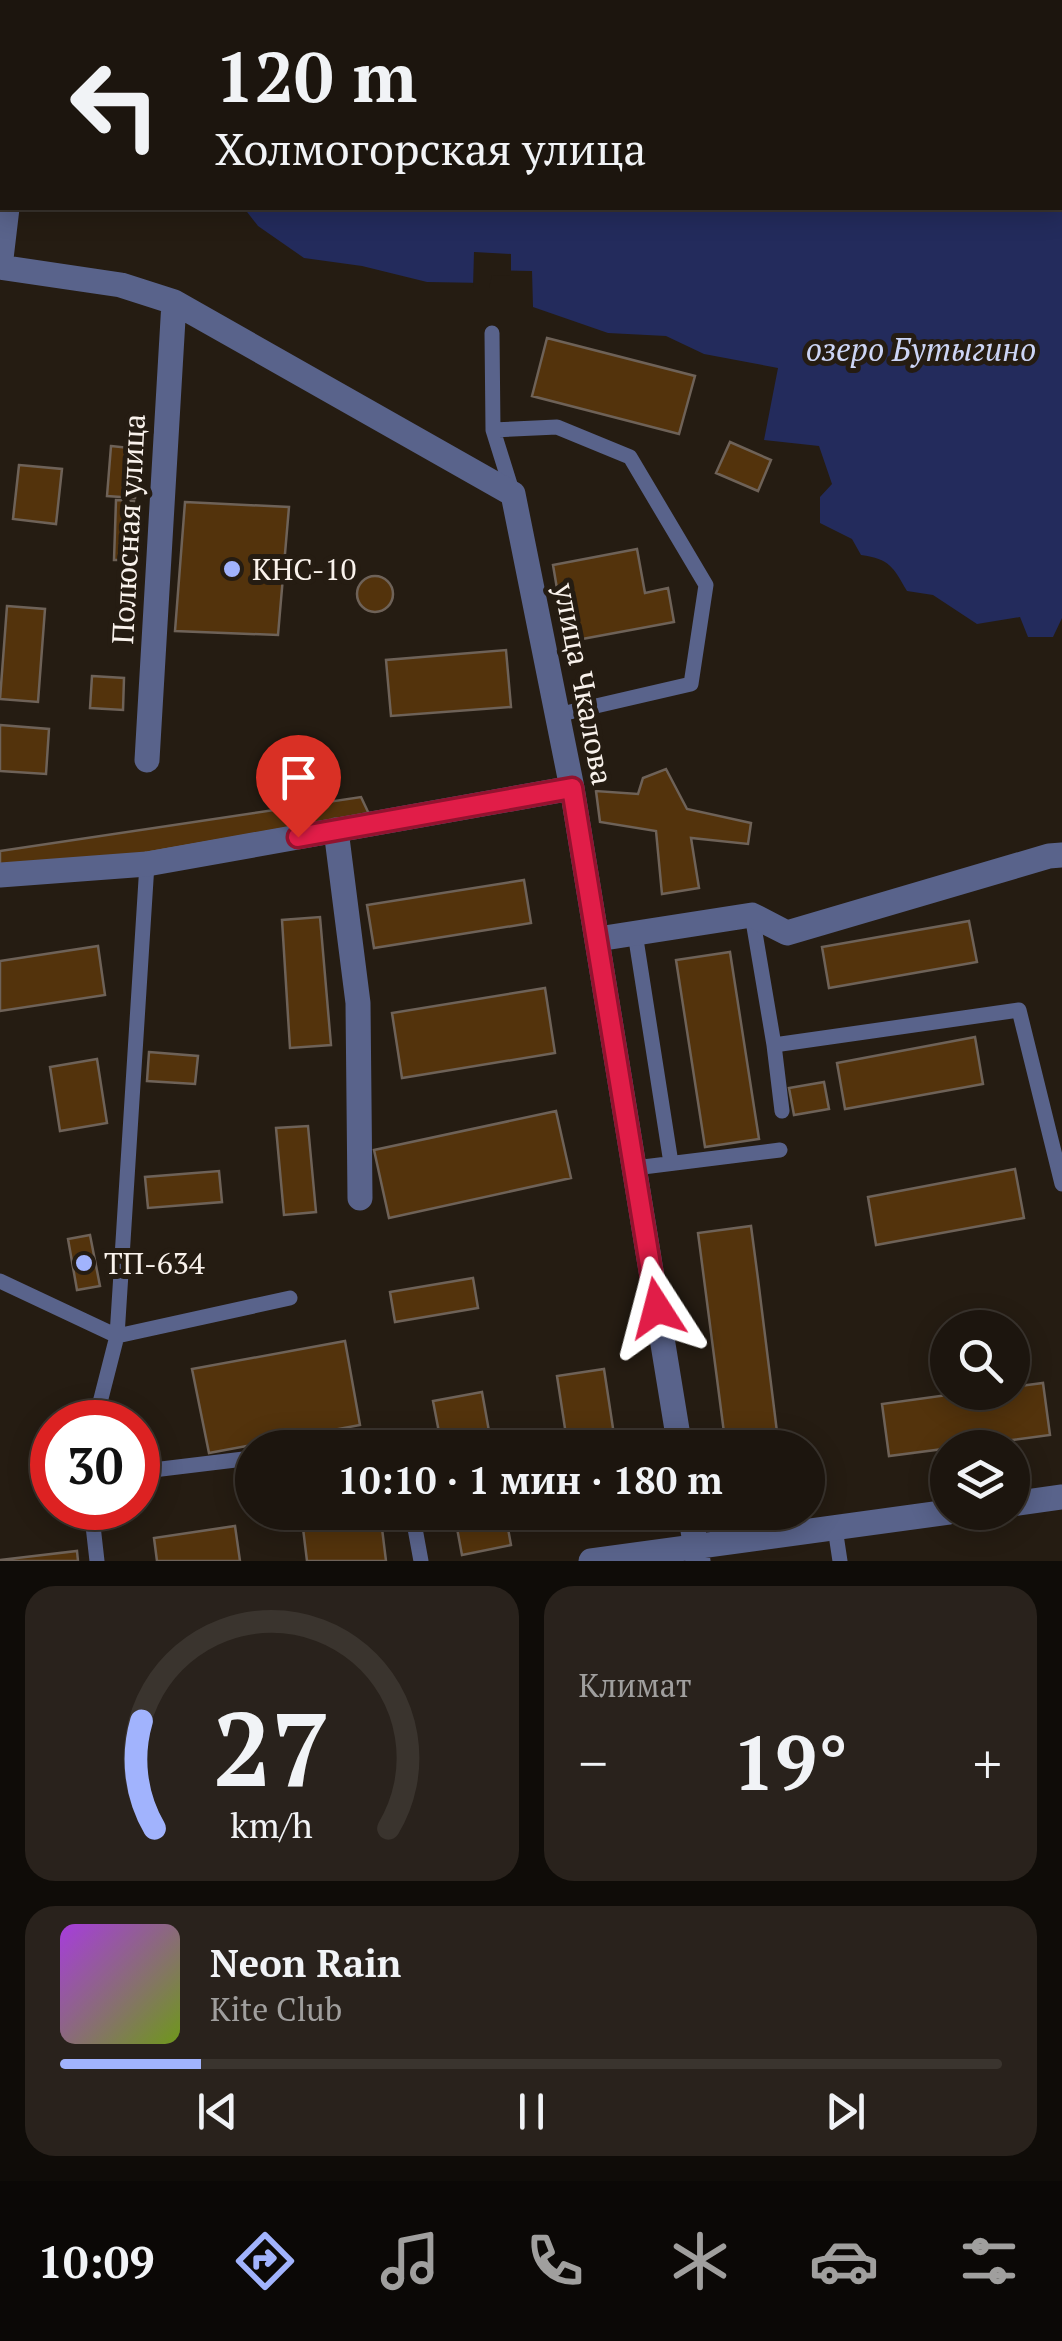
<!DOCTYPE html>
<html lang="ru">
<head>
<meta charset="utf-8">
<style>
  body { margin:0; font-family:"PT Serif",serif; background:#29221c; color:#f1f3f6; height:100vh; display:flex; flex-direction:column; font-size:38px; white-space:nowrap }
  * { box-sizing:border-box; margin:0 }
  p { font-size:32px; color:#a09f9e }
  .icon { flex:none; width:55px; height:55px; fill:none; stroke:currentColor; stroke-width:2; stroke-linecap:round; stroke-linejoin:round }
  .map { position:relative; height:1561px; overflow:hidden }
  .drawer { display:flex; flex-direction:column; gap:25px; padding:25px; background:#0f0c08; flex:1 }
  .drawer>* { flex:none }
  .banner { position:absolute; left:0px; top:0px; width:1062px; height:210px; box-shadow:0 5px 25px #0003,0 0 0 2px #3a342e; background:#1c150e; color:#f1f3f6; overflow:hidden }
  .buttons { position:absolute; left:930px; top:1310px; display:grid; gap:20px }
  .buttons a { display:grid; place-items:center; width:100px; height:100px; border-radius:50%; background:#1c150e; box-shadow:0 5px 25px #0003,0 0 0 2px #3a342e; font-size:50px }
  .speed { position:absolute; left:30px; top:1400px; display:flex; gap:20px; font-size:50px; font-weight:700; text-align:center }
  .speed>* { display:grid; place-content:center; width:130px; height:130px; border-radius:50%; background:#1c150e; box-shadow:0 5px 25px #0003,0 0 0 2px #3a342e; line-height:1 }
  .speed .limit { border:15px solid #d22; background:#fff; color:#111 }
  .pin { position:absolute; display:grid; place-items:center; width:85px; height:85px; color:#fff; margin:-102px -42px; border-radius:50% 50% 50% 0; rotate:-45deg; box-shadow:0 0 10px #0007 }
  .pin .icon { rotate:45deg }
  .me { position:absolute; width:110px; margin:-55px; rotate:351deg; stroke-linejoin:round; filter:drop-shadow(0 0 8px #0008) }
  .turn { display:flex; align-items:center; gap:35px; height:210px; padding:0 50px; font-size:45px }
  .turn .icon { width:130px; height:130px; stroke-width:2.5 }
  .turn b { display:block; font-size:70px; line-height:85px }
  .big { font-size:75px; font-weight:700; line-height:1.1 }
  .drawer .card { flex:1; display:flex; flex-direction:column; justify-content:center; gap:15px; min-width:0; padding:0 35px; border-radius:30px; background:#29221c }
  .drawer .dial { align-items:center; gap:0 }
  .dial svg { height:260px; overflow:visible; fill:none; stroke:#3a342e; stroke-width:7; stroke-linecap:round; text-anchor:middle }
  .dial text { fill:#f1f3f6; stroke:none }
  .song { display:flex; align-items:center; gap:30px }
  .cover { width:120px; height:120px; border-radius:15px; background:linear-gradient(135deg,hsl(280 70% 55%),hsl(80 70% 35%)) }
  .played { height:10px; border-radius:5px; background:linear-gradient(90deg,#a1b3fd 15%,#3a342e 15%) }
  .keys { display:flex; justify-content:space-around; direction:ltr }
  .heat { display:flex; justify-content:space-between; align-items:center; font-size:55px; direction:ltr }
  .drawer .tiles { flex:1; display:grid; gap:25px; grid-template-columns:1fr 1fr }
  .card:last-child { grid-column:span 2 }
  .trip { position:absolute; left:235px; top:1430px; width:590px; height:100px; border-radius:50px; background:#1c150e; box-shadow:0 5px 25px #0003,0 0 0 2px #3a342e; font-weight:700; line-height:100px; text-align:center }
  .tabs { display:flex; height:160px; justify-content:space-around; align-items:center; background:#0b0806; color:#a09f9e }
  .tabs .icon { width:70px; height:70px }
  .tabs .current { color:#a1b3fd }
  .tabs b { font-size:45px; color:#f1f3f6 }
  .map>svg:first-child { display:block }
  .water { fill:#232b5c }
  .pier { fill:#251c12 }
  .building { fill:#53330c; stroke:#6e6258; stroke-width:2.5 }
  .lines { fill:none; stroke-linecap:round; stroke-linejoin:round }
  .service { stroke:#59638b; stroke-width:15 }
  .minor { stroke:#59638b; stroke-width:25 }
  .route-casing { stroke:#92132f; stroke-width:25 }
  .route { stroke:#e11d48; stroke-width:18 }
  .poi-dot { fill:#a1b3fd; stroke:#251c12; stroke-width:4 }
  .labels { text-anchor:middle; dominant-baseline:central; stroke-width:10; stroke-linejoin:round; paint-order:stroke }
  .street-label { font-size:30px; fill:#f9f2ec; stroke:#251c12 }
  .poi-label { font-size:30px; fill:#f9f2ec; stroke:#251c12; text-anchor:start }
  .water-label { font-size:32px; font-style:italic; fill:#ccd5f6; stroke:#251c12 }
</style>
</head>
<body>
<div class="map">
<svg width="1062" height="1561" viewBox="0 0 1062 1561">
  <rect width="100%" height="100%" fill="#251c12"/>
  <path class="water" d="M148 0H1062V618L1053 637H1028L1020 617 977 624 933 595 907 591C893 567 890 559 861 555L852 539 820 523V497L832 484 819 446 764 440 778 368 704 354 666 336 608 333 533 307 532 271 488 270 486 283 427 282 362 266 304 258 258 226 244 208H1060V2H148Z"/>
  <path class="pier" d="M474 252 511 254V276L492 275 489 288H473Z"/>
  <path class="building" d="M547 338 695 376 679 434 532 396Z
    M730 442 771 460 758 491 716 473Z
    M111 446 140 449 135 498 107 496Z
    M19 465 62 469 56 524 13 519Z
    M116 500 134 501 131 560H114Z
    M185 502 289 507 278 635 175 631Z
    M637 549 645 593 668 588 674 622 566 642 553 565Z
    M357 594a18 18 0 1 1 36 0a18 18 0 1 1-36 0Z
    M7 606 45 609 38 702 0 699Z
    M506 650 511 707 391 716 386 660Z
    M92 676 124 678 123 710 90 708Z
    M0 725 49 729 46 774 0 771Z
    M666 769 687 809 751 823 748 844 691 838 699 888 662 894 656 831 600 822 596 791 638 794 643 778Z
    M361 797 369 814 128 856 0 869V851Z
    M524 880 531 923 374 948 367 905Z
    M320 917 331 1045 290 1048 282 920Z
    M969 921 977 962 829 988 822 947Z
    M98 946 105 995 0 1011V961Z
    M730 952 759 1139 705 1147 676 960Z
    M545 988 555 1053 402 1078 392 1013Z
    M975 1037 983 1084 845 1109 837 1063Z
    M149 1052 198 1056 195 1084 147 1081Z
    M97 1059 107 1123 60 1131 50 1067Z
    M824 1082 829 1109 794 1115 789 1088Z
    M556 1111 571 1178 389 1218 374 1150Z
    M308 1126 316 1212 284 1215 276 1128Z
    M1015 1169 1024 1218 876 1245 868 1197Z
    M219 1171 222 1202 148 1208 145 1177Z
    M751 1226 758 1279 779 1448H726L698 1233Z
    M90 1235 100 1286 77 1290 68 1239Z
    M473 1278 478 1308 395 1322 390 1292Z
    M345 1341 360 1425 209 1453 192 1369Z
    M604 1369 616 1448H568L557 1376Z
    M1043 1383 1050 1435 889 1456 882 1404 969 1392H1012V1387Z
    M482 1392 492 1448H442L433 1401Z
    M301 1512H380L386 1561H307Z
    M454 1512H505L511 1545 462 1555Z
    M578 1512H626L628 1523 581 1530Z
    M235 1526 240 1561H157L154 1538Z
    M77 1551 78 1561H0V1560Z"/>
  <g class="lines">
    <path class="service" d="M492 333 493 430 513 494
      M493 430 557 427 630 457 706 585 691 684 557 715
      M752 915 774 1045 1019 1010 1062 1184
      M635 933 671 1163
      M774 1045 782 1111
      M635 1168 780 1150
      M0 1281 117 1336 147 864
      M95 1422 117 1336 290 1298
      M343 1448 399 1438 401 1448
      M138 1482 153 1470 252 1458
      M91 1508 97 1561
      M412 1512 421 1561
      M835 1528 840 1561"/>
    <path class="minor" d="M0 267 121 285 174 302 513 494 572 788 680 1448
      M0 267 7 208
      M147 760 174 302
      M336 830 358 1003 360 1198
      M0 875 147 864 572 788
      M598 939 752 915 787 933 1049 856 1062 855
      M1012 1504 1062 1497
      M690 1512 698 1561
      M591 1561 949 1512"/>
  </g>
  <g class="lines">
    <g class="route-casing">
      <path id="route" d="M298 837 572 788 657 1308"/>
    </g>
    <use href="#route" class="route"/>
  </g>
  <g class="poi-dot">
    <circle cx="232" cy="569" r="10"/>
    <circle cx="84" cy="1263" r="10"/>
  </g>
  <g class="labels">
    <g class="street-label">
      <text transform="translate(128 529) rotate(-87)">Полюсная улица</text>
      <text transform="translate(584 684) rotate(79)">улица Чкалова</text>
    </g>
    <g class="poi-label">
      <text x="252" y="569">КНС-10</text>
      <text x="104" y="1263">ТП-634</text>
    </g>
    <g class="water-label">
      <text x="921" y="349">озеро Бутыгино</text>
    </g>
  </g>
</svg>
<div class="buttons">
<a><svg class="icon" aria-label="search" viewBox="0 0 24 24"><circle cx="10" cy="10" r="6"/><path d="M15 15l6 6"/></svg></a>
<a><svg class="icon" aria-label="layers" viewBox="0 0 24 24"><path d="M12 4l9 5-9 5-9-5zM3 14l9 5 9-5"/></svg></a>
</div>
<div class="speed"><div class="limit">30</div></div>
<div class="pin" style="left:298px;top:837px;background:#d93025"><svg class="icon" aria-label="arrive" viewBox="0 0 24 24"><path d="M6 21V4h12l-3 4 3 4H6"/></svg></div>
<svg class="me" style="left:657px;top:1308px" viewBox="-20 -20 40 40"><path d="M0-17L14 15 0 8-14 15z" fill="#e11d48" stroke="#fff" stroke-width="4"/></svg>
<div class="trip">10:10 · 1 мин · 180 m</div>
<div class="banner">
<div class="turn"><svg class="icon" aria-label="left" viewBox="0 0 24 24"><path d="M17 20v-9H6M10 6l-5 5 5 5"/></svg><div><b>120 m</b>Холмогорская улица</div></div>
</div>
</div>
<section class="drawer">
<div class="tiles">
<div class="card dial"><svg viewBox="0 0 100 80">
<path d="M14 69A42 42 0 1 1 86 69"/>
<path d="M14 69A42 42 0 0 1 10 36" stroke="#a1b3fd"/>
<text x="50" y="56" font-size="32" font-weight="700">27</text>
<text x="50" y="72" font-size="11">km/h</text>
</svg></div>
<div class="card"><p>Климат</p>
<div class="heat"><a>−</a><b class="big">19°</b><a>+</a></div>
</div>
<div class="card">
<div class="song"><i class="cover"></i><div><b>Neon Rain</b><p>Kite Club</p></div></div>
<div class="played"></div>
<div class="keys"><svg class="icon" aria-label="previous" viewBox="0 0 24 24"><path d="M18 5L8 12l10 7zM5 5v14"/></svg><svg class="icon" aria-label="pause" viewBox="0 0 24 24"><path d="M8 5v14M16 5v14"/></svg><svg class="icon" aria-label="next" viewBox="0 0 24 24"><path d="M6 5l10 7-10 7zM19 5v14"/></svg></div>
</div>
</div>
</section>
<nav class="tabs">
<b>10:09</b>
<svg class="icon current" aria-label="directions" viewBox="0 0 24 24"><path d="M12 3l9 9-9 9-9-9zM9 14v-3h6M13 9l2 2-2 2"/></svg>
<svg class="icon" aria-label="music" viewBox="0 0 24 24"><path d="M9 18V5l10-2v13"/><circle cx="6" cy="18" r="3"/><circle cx="16" cy="16" r="3"/></svg>
<svg class="icon" aria-label="phone" viewBox="0 0 24 24"><path d="M5 4h4l2 5-3 2q2 4 5 5l2-3 5 2v4C11 20 4 13 5 4z"/></svg>
<svg class="icon" aria-label="climate" viewBox="0 0 24 24"><path d="M12 3v18M4 7l16 10M4 17L20 7"/></svg>
<svg class="icon" aria-label="car" viewBox="0 0 24 24"><path d="M5 17H2v-5l4-1 3-4h7l3 4 3 1v5h-3M9 17h6M6 11h13"/><circle cx="7" cy="17" r="2"/><circle cx="17" cy="17" r="2"/></svg>
<svg class="icon" aria-label="filters" viewBox="0 0 24 24"><path d="M4 7h16M4 17h16"/><circle cx="9" cy="7" r="2"/><circle cx="15" cy="17" r="2"/></svg>
</nav>
</body>
</html>
